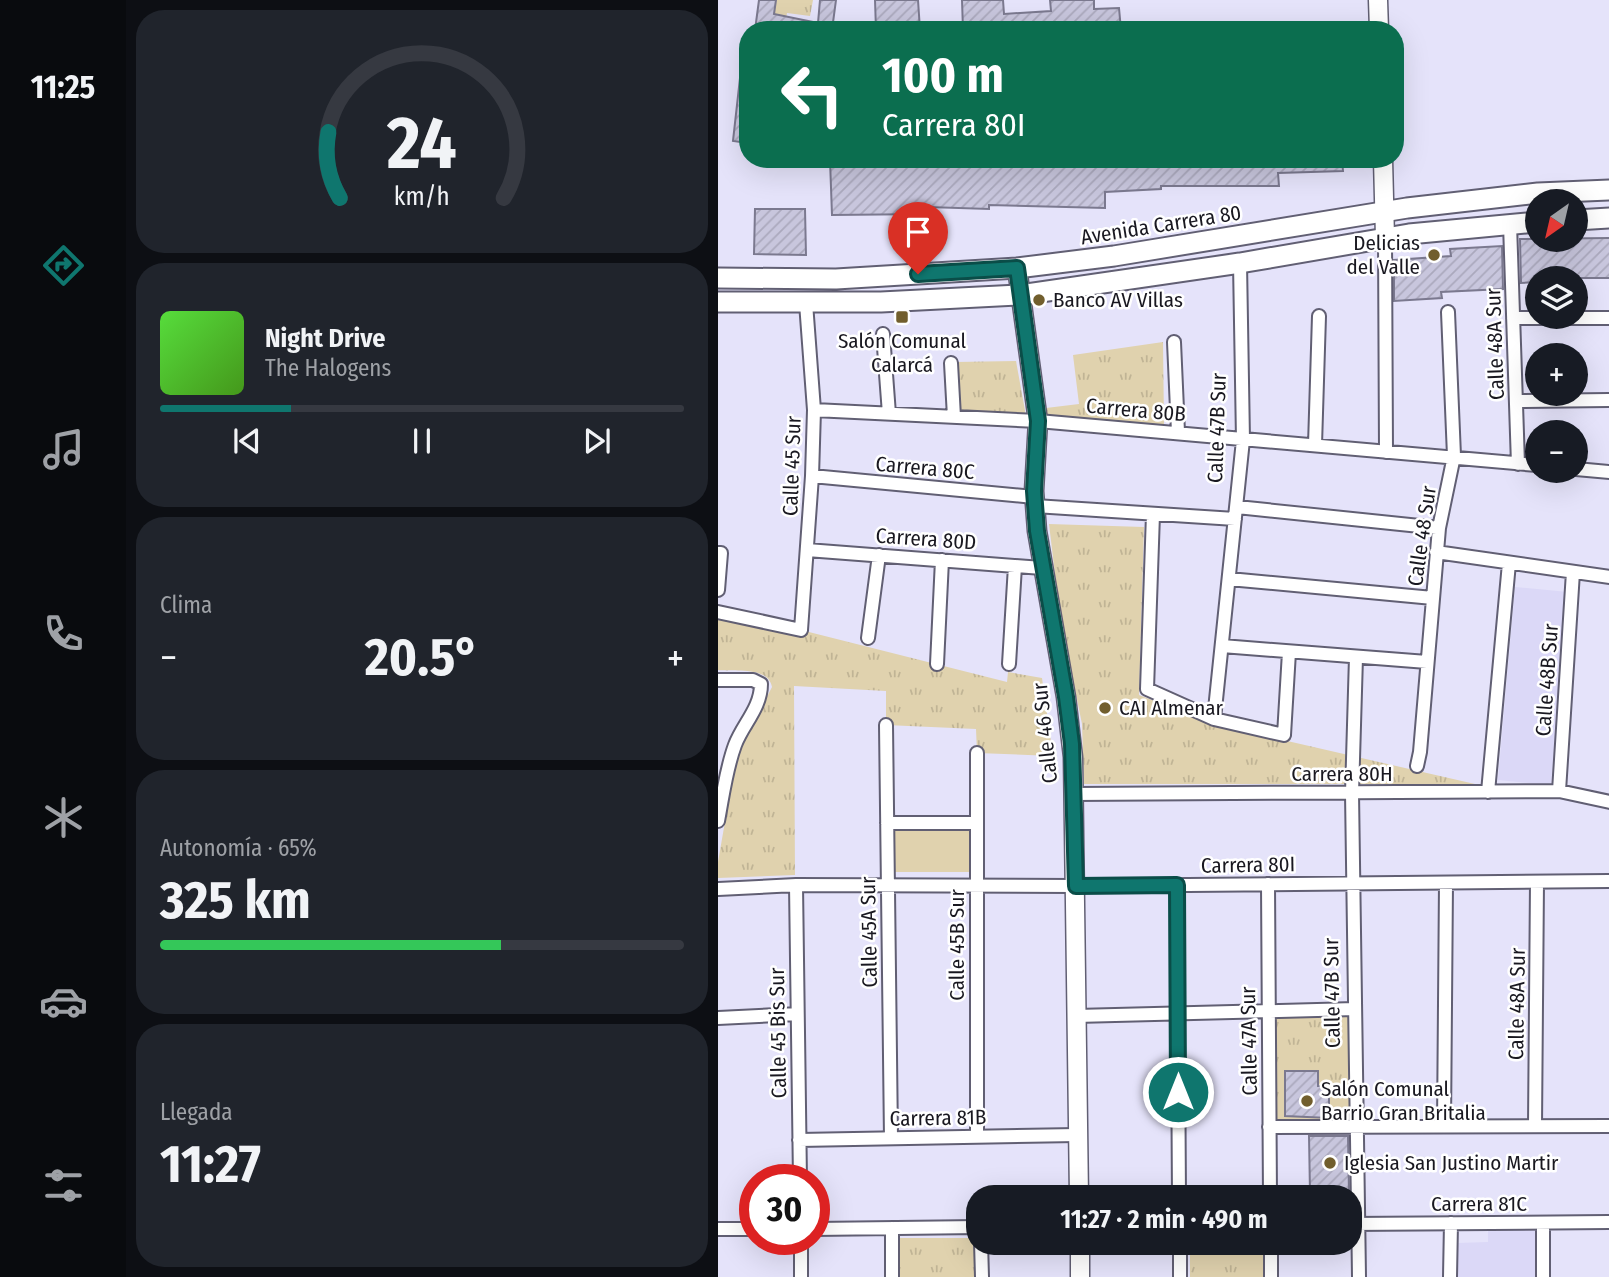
<!DOCTYPE html>
<html lang="es">
<head>
<meta charset="utf-8">
<style>
  body { margin:0; font-family:"Fira Sans Condensed",sans-serif; background:#20242c; color:#f1f3f6; height:100vh; display:flex; flex-direction:column; font-size:26px; white-space:nowrap }
  * { box-sizing:border-box; margin:0 }
  p { font-size:23px; color:#9ea1a6 }
  .icon { flex:none; width:38px; height:38px; fill:none; stroke:currentColor; stroke-width:2; stroke-linecap:round; stroke-linejoin:round }
  .map { position:relative; flex:1; overflow:hidden }
  .drawer { display:flex; flex-direction:column; gap:10px; padding:10px; background:#0d0f14; width:592px }
  .drawer>* { flex:none }
  .top-card { position:absolute; left:21px; top:21px; width:665px; height:147px; border-radius:28px; box-shadow:0 7px 28px #0002; background:#0b6e4f; color:#fff; overflow:hidden }
  .needle { width:46px; rotate:214deg }
  .tools { position:absolute; left:807px; top:189px; display:grid; gap:14px }
  .tools a { display:grid; place-items:center; width:63px; height:63px; border-radius:50%; background:#171b24; box-shadow:0 7px 28px #0002; font-size:35px }
  .speed { position:absolute; left:21px; top:1164px; display:flex; gap:14px; font-size:35px; font-weight:700; text-align:center }
  .speed>* { display:grid; place-content:center; width:91px; height:91px; border-radius:50%; background:#171b24; box-shadow:0 7px 28px #0002; line-height:1 }
  .speed .limit { border:10px solid #d22; background:#fff; color:#111 }
  .pin { position:absolute; display:grid; place-items:center; width:60px; height:60px; color:#fff; margin:-72px -30px; border-radius:50% 50% 50% 0; rotate:-45deg; box-shadow:0 0 7px #0007 }
  .pin .icon { rotate:45deg }
  .me { position:absolute; width:77px; margin:-38px; rotate:0deg; stroke-linejoin:round; filter:drop-shadow(0 0 5px #0008) }
  .turn { display:flex; align-items:center; gap:24px; height:147px; padding:0 28px; font-size:32px }
  .turn .icon { width:91px; height:91px; stroke-width:2.5 }
  .turn b { display:block; font-size:49px; line-height:60px }
  .big { font-size:52px; font-weight:700; line-height:1.1 }
  .drawer .tile { flex:1; display:flex; flex-direction:column; justify-content:center; gap:10px; min-width:0; padding:0 24px; border-radius:28px; background:#20242c }
  .drawer .dial { align-items:center; gap:0 }
  .dial svg { height:182px; overflow:visible; fill:none; stroke:#363941; stroke-width:7; stroke-linecap:round; text-anchor:middle }
  .dial text { fill:#f1f3f6; stroke:none }
  .song { display:flex; align-items:center; gap:21px }
  .cover { width:84px; height:84px; border-radius:10px; background:linear-gradient(135deg,hsl(110 70% 55%),hsl(100 70% 35%)) }
  .played { height:7px; border-radius:4px; background:linear-gradient(90deg,#0f766e 25%,#363941 25%) }
  .keys { display:flex; justify-content:space-around; direction:ltr }
  .heat { display:flex; justify-content:space-between; align-items:center; font-size:38px; direction:ltr }
  .charge { height:10px; border-radius:5px; background:linear-gradient(90deg,#34c759 65%,#363941 0) }
  .trip { position:absolute; left:248px; top:1185px; width:396px; height:70px; border-radius:28px; background:#171b24; box-shadow:0 7px 28px #0002; font-weight:700; line-height:70px; text-align:center }
  main { display:flex; flex:1; min-height:0 }
  .tabs { display:flex; flex-direction:column; width:126px; justify-content:space-around; align-items:center; background:#090b0e; color:#9ea1a6 }
  .tabs .icon { width:49px; height:49px }
  .tabs .active { color:#0f766e }
  .tabs b { font-size:32px; color:#f1f3f6 }
  .map>svg:first-child { display:block }
  .built { fill:#dbd8f7 }
  .grass { fill:#e0d2ae }
  .park { fill:url(#park-tufts) }
  .building { fill:url(#building-hatch); stroke:#7b798f; stroke-width:2 }
  .lines { fill:none; stroke-linecap:round; stroke-linejoin:round }
  .street-casing { stroke:#615f73; stroke-width:16 }
  .secondary-casing { stroke:#615f73; stroke-width:21 }
  .primary-casing { stroke:#615f73; stroke-width:23 }
  .street { stroke:#fff; stroke-width:12 }
  .secondary { stroke:#fff; stroke-width:18 }
  .primary { stroke:#fff; stroke-width:19 }
  .route-casing { stroke:#0a4d48; stroke-width:18 }
  .route { stroke:#0f766e; stroke-width:12 }
  .poi-dot { fill:#715e2d; stroke:#fff; stroke-width:2.5 }
  .labels { text-anchor:middle; dominant-baseline:central; stroke-width:5; stroke-linejoin:round; paint-order:stroke }
  .street-label { font-size:21px; fill:#191820; stroke:#fff }
  .poi-label { font-size:21px; fill:#191820; stroke:#fff; text-anchor:start }
</style>
</head>
<body>
<main>
<nav class="tabs">
<b>11:25</b>
<svg class="icon active" aria-label="directions" viewBox="0 0 24 24"><path d="M12 3l9 9-9 9-9-9zM9 14v-3h6M13 9l2 2-2 2"/></svg>
<svg class="icon" aria-label="music" viewBox="0 0 24 24"><path d="M9 18V5l10-2v13"/><circle cx="6" cy="18" r="3"/><circle cx="16" cy="16" r="3"/></svg>
<svg class="icon" aria-label="phone" viewBox="0 0 24 24"><path d="M5 4h4l2 5-3 2q2 4 5 5l2-3 5 2v4C11 20 4 13 5 4z"/></svg>
<svg class="icon" aria-label="climate" viewBox="0 0 24 24"><path d="M12 3v18M4 7l16 10M4 17L20 7"/></svg>
<svg class="icon" aria-label="car" viewBox="0 0 24 24"><path d="M5 17H2v-5l4-1 3-4h7l3 4 3 1v5h-3M9 17h6M6 11h13"/><circle cx="7" cy="17" r="2"/><circle cx="17" cy="17" r="2"/></svg>
<svg class="icon" aria-label="filters" viewBox="0 0 24 24"><path d="M4 7h16M4 17h16"/><circle cx="9" cy="7" r="2"/><circle cx="15" cy="17" r="2"/></svg>
</nav>
<section class="drawer">
<div class="tile dial"><svg viewBox="0 0 100 80">
<path d="M14 69A42 42 0 1 1 86 69"/>
<path d="M14 69A42 42 0 0 1 9 40" stroke="#0f766e"/>
<text x="50" y="56" font-size="32" font-weight="700">24</text>
<text x="50" y="72" font-size="11">km/h</text>
</svg></div>
<div class="tile">
<div class="song"><i class="cover"></i><div><b>Night Drive</b><p>The Halogens</p></div></div>
<div class="played"></div>
<div class="keys"><svg class="icon" aria-label="previous" viewBox="0 0 24 24"><path d="M18 5L8 12l10 7zM5 5v14"/></svg><svg class="icon" aria-label="pause" viewBox="0 0 24 24"><path d="M8 5v14M16 5v14"/></svg><svg class="icon" aria-label="next" viewBox="0 0 24 24"><path d="M6 5l10 7-10 7zM19 5v14"/></svg></div>
</div>
<div class="tile"><p>Clima</p>
<div class="heat"><a>−</a><b class="big">20.5°</b><a>+</a></div>
</div>
<div class="tile"><p>Autonomía · 65%</p><b class="big">325 km</b><div class="charge"></div></div>
<div class="tile"><p>Llegada</p><b class="big">11:27</b></div>
</section>
<div class="map">
<svg width="892" height="1277" viewBox="0 0 892 1277">
  <defs>
    <pattern id="park-tufts" width="24" height="20" patternUnits="userSpaceOnUse" patternTransform="scale(1.75)"><rect width="24" height="20" fill="#e0d2ae"/><path d="M3 7l-1-3M5 7V3M7 7l1-3M15 17l-1-3M17 17v-4M19 17l1-3" fill="none" stroke="#c0b495"/></pattern>
    <pattern id="building-hatch" width="6" height="6" patternUnits="userSpaceOnUse" patternTransform="scale(1.75)"><rect width="6" height="6" fill="#c8c6dd"/><path d="M-1 1l2-2M0 6l6-6M5 7l2-2" fill="none" stroke="#aba9bd"/></pattern>
  </defs>
  <rect width="100%" height="100%" fill="#e5e3fa"/>
  <path class="built" d="M797 587 850 592 833 785 780 780Z
    M818 1227 819 1277H740L739 1243 770 1242V1229Z"/>
  <path class="grass" d="M177 826H252V872H177Z"/>
  <path class="park" d="M58 0H95L92 16 69 13 66 30H54Z
    M445 342 446 425 329 416 328 408 361 404 355 355Z
    M298 361 308 416 240 413 237 362Z
    M331 524 426 527 421 695 499 725 757 784H366L364 724 342 616Z
    M0 616 82 637 83 630 289 682 290 672 324 678 335 756 259 753 258 729 168 725V691L76 686 77 875 0 878V862L17 764 22 749 54 687C50 666 17 672 0 670Z
    M632 1013 634 1119 558 1120 555 1014Z
    M180 1238H258L259 1277H181Z
    M472 1243H546L547 1277H472Z"/>
  <path class="building" d="M41 0H58L56 14 100 23 102 0H118L114 30H37Z
    M157 0H200L202 30H158Z
    M244 0H285L286 14 333 11 332 0H376V9L401 8 403 30H245Z
    M22 78H30V143L15 141Z
    M138 159H624L625 171 560 173 561 186H443V189L387 192V208L271 205V209L210 207 211 214 114 215 112 160Z
    M37 209H87L88 255 36 254Z
    M892 238V278H819V282L803 283 802 239Z
    M784 246 785 289 723 292 724 298 676 301V260L733 256 732 249Z
    M567 1071H600V1086H611V1118L567 1116Z
    M591 1136H630L631 1193H592Z"/>
  <g class="lines">
    <g class="street-casing">
      <path id="street" d="M792 224 800 464
        M667 238 668 452
        M795 318H892
        M165 334 171 414
        M456 342 460 432
        M233 363 236 417
        M798 401 892 400
        M96 410 320 421 819 465
        M597 445 601 316
        M858 469 892 472
        M94 476 316 497
        M317 506 517 519
        M519 507 721 528
        M435 514 429 689 496 719 566 735 571 652
        M89 550 324 568
        M718 552 892 577
        M0 553H3L0 590
        M511 579 715 598
        M0 612 83 630 94 476 96 410 88 303
        M150 638 161 555
        M504 646 709 662
        M638 657 634 793 641 1277
        M219 664 224 560
        M291 664 297 566
        M0 680H35L43 684C43 708 25 724 17 745 8 769 5 795 0 821
        M496 719 525 440 522 263
        M168 725 173 1138
        M259 753V1137
        M699 766 702 752 721 528 736 456 730 312
        M841 791 855 572
        M770 792 791 563
        M355 794 841 791 892 802
        M169 823H259
        M550 884 552 1197
        M78 885 82 1180
        M459 885 461 1197
        M0 889 78 885 358 886 892 881
        M358 1016 637 1009
        M0 1018 79 1014
        M726 1126 728 883
        M817 1126 819 882
        M551 1127 892 1126
        M81 1140 359 1135
        M632 1224 892 1222
        M174 1228V1277
        M0 1229H37
        M96 1229 261 1227
        M83 1239V1277
        M263 1242 264 1277
        M462 1242V1277
        M553 1242V1277
        M732 1277 733 1223
        M825 1277V1223"/>
    </g>
    <g class="secondary-casing">
      <path id="secondary" d="M660 0 661 30
        M665 159 667 238
        M299 268 320 421 316 491 319 531 348 697 355 757 361 1197
        M362 1242V1277"/>
    </g>
    <g class="primary-casing">
      <path id="primary" d="M858 220 892 218
        M0 278 118 279 299 268 396 256 689 208 820 193 892 190
        M0 302H163L302 295 522 263 691 234 819 222"/>
    </g>
    <use href="#street" class="street"/>
    <use href="#secondary" class="secondary"/>
    <use href="#primary" class="primary"/>
  </g>
  <g class="lines">
    <g class="route-casing">
      <path id="route" d="M200 274 299 268 320 421 316 491 319 531 348 697 354 744 358 886 459 885 460 1092"/>
    </g>
    <use href="#route" class="route"/>
  </g>
  <g class="poi-dot">
    <circle cx="716" cy="255" r="7"/>
    <circle cx="321" cy="300" r="7"/>
    <rect x="177" y="310" width="14" height="14" rx="3.5"/>
    <circle cx="387" cy="708" r="7"/>
    <circle cx="589" cy="1101" r="7"/>
    <circle cx="612" cy="1163" r="7"/>
  </g>
  <g class="labels">
    <g class="street-label">
      <text transform="translate(443 225) rotate(-9)">Avenida Carrera 80</text>
      <text transform="translate(777 344) rotate(-92)">Calle 48A Sur</text>
      <text transform="translate(418 410) rotate(5)">Carrera 80B</text>
      <text transform="translate(499 428) rotate(-88)">Calle 47B Sur</text>
      <text transform="translate(74 466) rotate(-88)">Calle 45 Sur</text>
      <text transform="translate(207 468) rotate(5)">Carrera 80C</text>
      <text transform="translate(704 536) rotate(-82)">Calle 48 Sur</text>
      <text transform="translate(208 539) rotate(4)">Carrera 80D</text>
      <text transform="translate(829 680) rotate(-86)">Calle 48B Sur</text>
      <text transform="translate(327 733) rotate(-96)">Calle 46 Sur</text>
      <text x="624" y="774">Carrera 80H</text>
      <text transform="translate(530 865) rotate(-1)">Carrera 80I</text>
      <text transform="translate(151 932) rotate(-91)">Calle 45A Sur</text>
      <text transform="translate(239 945) rotate(-90)">Calle 45B Sur</text>
      <text transform="translate(614 993) rotate(-91)">Calle 47B Sur</text>
      <text transform="translate(799 1004) rotate(-89)">Calle 48A Sur</text>
      <text transform="translate(60 1033) rotate(-91)">Calle 45 Bis Sur</text>
      <text transform="translate(531 1041) rotate(-91)">Calle 47A Sur</text>
      <text transform="translate(220 1118) rotate(-1)">Carrera 81B</text>
      <text x="761" y="1204">Carrera 81C</text>
    </g>
    <g class="poi-label">
      <text x="702" y="243" text-anchor="end">Delicias<tspan x="702" dy="24">del Valle</tspan></text>
      <text x="335" y="300">Banco AV Villas</text>
      <text x="184" y="341" text-anchor="middle">Salón Comunal<tspan x="184" dy="24">Calarcá</tspan></text>
      <text x="401" y="708">CAI Almenar</text>
      <text x="603" y="1089">Salón Comunal<tspan x="603" dy="24">Barrio Gran Britalia</tspan></text>
      <text x="626" y="1163">Iglesia San Justino Martir</text>
    </g>
  </g>
</svg>
<div class="tools">
<a><svg class="needle" viewBox="-14 -14 28 28"><path d="M0-13l5 13h-10z" fill="#e53935"/><path d="M0 13l5-13h-10z" fill="#9ea1a6"/></svg></a>
<a><svg class="icon" aria-label="layers" viewBox="0 0 24 24"><path d="M12 4l9 5-9 5-9-5zM3 14l9 5 9-5"/></svg></a>
<a>+</a>
<a>−</a>
</div>
<div class="speed"><div class="limit">30</div></div>
<div class="pin" style="left:200px;top:274px;background:#d93025"><svg class="icon" aria-label="arrive" viewBox="0 0 24 24"><path d="M6 21V4h12l-3 4 3 4H6"/></svg></div>
<svg class="me" style="left:460px;top:1092px" viewBox="-20 -20 40 40"><circle r="17" fill="#0f766e" stroke="#fff" stroke-width="3"/><path d="M0-11L8 9 0 5-8 9z" fill="#fff"/></svg>
<div class="trip">11:27 · 2 min · 490 m</div>
<div class="top-card">
<div class="turn"><svg class="icon" aria-label="left" viewBox="0 0 24 24"><path d="M17 20v-9H6M10 6l-5 5 5 5"/></svg><div><b>100 m</b>Carrera 80I</div></div>
</div>
</div>
</main>
</body>
</html>
